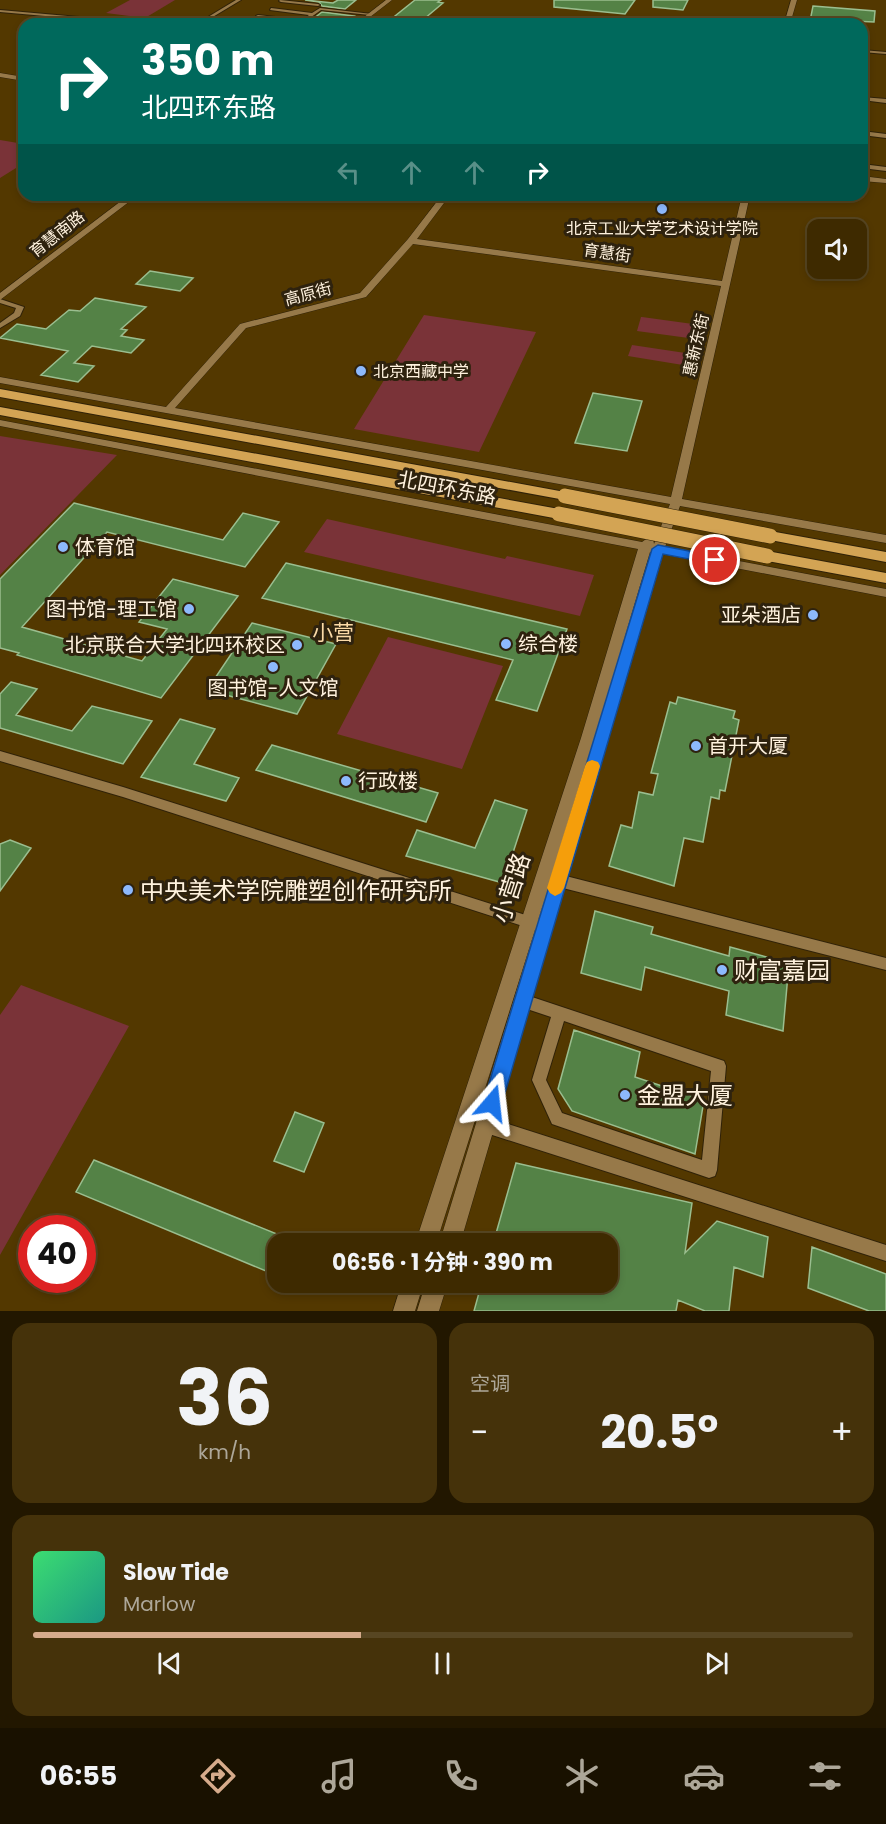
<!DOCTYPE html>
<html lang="zh">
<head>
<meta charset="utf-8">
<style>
  body { margin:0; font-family:Poppins,"Noto Sans SC",sans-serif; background:#45320a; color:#f1f3f6; height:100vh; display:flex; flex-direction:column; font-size:22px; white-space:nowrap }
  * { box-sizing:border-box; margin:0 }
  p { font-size:20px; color:#ada799 }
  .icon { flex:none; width:33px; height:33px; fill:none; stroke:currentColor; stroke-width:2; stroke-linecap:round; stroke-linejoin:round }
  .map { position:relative; height:1311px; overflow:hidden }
  .details { display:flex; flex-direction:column; gap:12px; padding:12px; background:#221700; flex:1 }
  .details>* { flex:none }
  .guide { position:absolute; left:18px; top:18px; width:850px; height:183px; border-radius:18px; box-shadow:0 3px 9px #0003,0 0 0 2px #574622; background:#00695c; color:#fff; overflow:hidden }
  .tools { position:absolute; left:807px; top:219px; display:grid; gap:12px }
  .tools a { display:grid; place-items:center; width:60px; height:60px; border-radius:12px; background:#3e2a00; box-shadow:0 3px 9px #0003,0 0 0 2px #574622; font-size:30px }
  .speed { position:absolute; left:18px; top:1215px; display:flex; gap:12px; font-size:30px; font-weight:700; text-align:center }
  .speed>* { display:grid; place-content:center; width:78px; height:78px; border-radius:50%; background:#3e2a00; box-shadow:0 3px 9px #0003,0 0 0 2px #574622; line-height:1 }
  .speed .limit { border:9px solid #d22; background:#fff; color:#111 }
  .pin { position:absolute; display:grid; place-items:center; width:51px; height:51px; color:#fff; margin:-26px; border:3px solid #fff; border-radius:50%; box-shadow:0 2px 6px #0007 }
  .me { position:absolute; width:66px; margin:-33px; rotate:17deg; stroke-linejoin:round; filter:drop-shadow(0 0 4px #0008) }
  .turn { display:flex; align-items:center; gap:21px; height:126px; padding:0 24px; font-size:27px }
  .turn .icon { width:78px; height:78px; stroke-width:2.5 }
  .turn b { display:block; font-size:42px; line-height:51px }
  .lanes { display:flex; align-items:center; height:57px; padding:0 24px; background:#0003; justify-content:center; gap:30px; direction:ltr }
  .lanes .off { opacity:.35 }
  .big { font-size:45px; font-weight:700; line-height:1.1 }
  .details .widget { flex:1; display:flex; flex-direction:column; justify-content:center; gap:9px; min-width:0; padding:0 21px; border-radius:18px; background:#45320a }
  .details .dial { align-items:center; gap:0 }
  .dial b { font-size:78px; line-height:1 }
  .song { display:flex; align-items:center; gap:18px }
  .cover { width:72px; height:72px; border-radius:9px; background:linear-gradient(135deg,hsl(140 70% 55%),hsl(170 70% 35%)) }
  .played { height:6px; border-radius:3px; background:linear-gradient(90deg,#d6ab8b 40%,#574622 40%) }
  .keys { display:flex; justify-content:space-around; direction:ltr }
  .heat { display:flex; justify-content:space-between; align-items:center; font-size:33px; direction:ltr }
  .details .tiles { flex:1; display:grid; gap:12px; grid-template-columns:1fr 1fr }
  .widget:last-child { grid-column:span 2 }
  .trip { position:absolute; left:267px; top:1233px; width:351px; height:60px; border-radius:18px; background:#3e2a00; box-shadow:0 3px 9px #0003,0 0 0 2px #574622; font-weight:700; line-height:60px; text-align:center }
  .tab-bar { display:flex; height:96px; justify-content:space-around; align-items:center; background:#191100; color:#ada799 }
  .tab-bar .icon { width:42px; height:42px }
  .tab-bar .on { color:#d6ab8b }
  .tab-bar b { font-size:27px; color:#f1f3f6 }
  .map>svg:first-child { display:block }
  .green { fill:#7a3338 }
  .building { fill:#548246; stroke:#9abe8f; stroke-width:1.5 }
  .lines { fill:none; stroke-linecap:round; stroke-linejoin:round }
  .minor-casing { stroke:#302208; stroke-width:2 }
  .tertiary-casing { stroke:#302208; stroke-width:1 }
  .secondary-casing { stroke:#302208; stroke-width:1 }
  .trunk-casing { stroke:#302208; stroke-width:2 }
  .minor { fill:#977949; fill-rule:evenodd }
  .tertiary { fill:#977949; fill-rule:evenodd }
  .secondary { fill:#977949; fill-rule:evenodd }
  .trunk { fill:#d3a454; fill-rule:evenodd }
  .trunk-bridge-casing { stroke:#302208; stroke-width:16; stroke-linecap:butt }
  .trunk-bridge { stroke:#d3a454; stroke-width:15 }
  .route { fill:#1a73e8; stroke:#114b97; stroke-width:1.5 }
  .slow { fill:#f59e0b }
  .poi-dot { fill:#8db9fc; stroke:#2e220e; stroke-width:2 }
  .labels { text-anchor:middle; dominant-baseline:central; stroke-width:6; stroke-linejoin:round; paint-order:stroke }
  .far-poi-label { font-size:16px; fill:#fff2de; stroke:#2e220e }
  .far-street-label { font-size:16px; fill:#fff2de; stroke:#2e220e }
  .street-label { font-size:20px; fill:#fff2de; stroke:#2e220e }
  .poi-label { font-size:20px; fill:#fff2de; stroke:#2e220e; text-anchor:start }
  .neighbourhood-label { font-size:21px; fill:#fbdaa7; stroke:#2e220e }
  .near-street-label { font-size:24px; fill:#fff2de; stroke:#2e220e }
  .near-poi-label { font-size:24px; fill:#fff2de; stroke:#2e220e; text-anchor:start }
</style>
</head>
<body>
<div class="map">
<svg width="886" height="1311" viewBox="0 0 886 1311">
  <rect width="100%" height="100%" fill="#533800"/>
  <path class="green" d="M130 0H175L145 18 106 13Z
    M0 140 24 144V163L0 178Z
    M424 315 536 332 479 452 354 429Z
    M641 317H642L700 325 696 339 637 331Z
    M632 345 692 354 689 366 628 356Z
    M0 436 117 455 0 575Z
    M327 519 505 559 507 556 594 575 580 616 304 552Z
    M388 637 503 666 462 769 337 734Z
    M21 985 129 1026 0 1255V1015Z"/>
  <path class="building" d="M305 0 333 3 338 0H356L345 9 322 6 319 2Z
    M415 0H441L438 2 443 3 418 24H385Z
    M554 0H635L625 14 554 7Z
    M653 0H688L683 10 653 7Z
    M813 6 875 11 874 22 853 21 851 24 810 21Z
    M322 12 354 16 343 24 313 19Z
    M150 271 193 278 180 291 136 284Z
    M95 298 146 307 121 329 127 330 121 336 144 340 131 353 92 346 74 363 94 366 78 382 41 375 68 351 0 338 17 324 46 329 69 310 80 311Z
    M593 393 642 401 627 451 575 443Z
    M74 503 223 540 243 513 279 522 245 567 107 532 22 627 142 661 167 629 139 622 173 579 238 596 161 698 17 655 19 653 0 648V579Z
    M286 563 567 629 537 711 496 700 513 660 262 598Z
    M252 623 336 644 297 714 207 690Z
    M11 682 37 689 16 715 72 731 92 706 152 721 123 764 0 728V694Z
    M678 697 735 711 733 718 739 720 725 791 720 790 719 799 711 797 703 842 684 838 674 886 609 866 621 825 632 828 639 792 653 795 658 774 651 773 670 702 676 704Z
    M180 719 215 729 194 764 239 778 226 801 141 777Z
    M272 745 438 793 426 822 256 770Z
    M495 800 527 810 503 883 406 856 417 830 475 848Z
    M10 840 31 848 0 891V844Z
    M595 911 653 927 651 934 729 956 730 947 789 963 783 1031 726 1015 729 991 645 967 641 990 581 973Z
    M574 1030 640 1052 635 1077 704 1100 695 1154 572 1111 558 1089Z
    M295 1112 324 1123 304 1172 274 1161Z
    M94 1160 299 1243V1244H278V1276L76 1192Z
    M516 1163 692 1203 685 1253 717 1221 768 1237 763 1277 734 1267 729 1311H705L678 1300 676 1311H474L482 1282H608V1244H493Z
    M812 1247 886 1274V1311H869L808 1288Z"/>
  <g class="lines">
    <g class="minor-casing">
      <path id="minor" d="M236 0H241L211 18 208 17Z
        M280 0 318 4 320 5 318 6 281 2 279 1Z
        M271 8 312 13 320 8 372 14 370 15 321 10 307 20 333 24H319L256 16 258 15 302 20 309 15 270 10Z
        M0 10 79 17 81 18 79 19 0 12Z
        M862 50 886 52V54L862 52Z
        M862 97 886 99V103L862 100Z
        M862 131 886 134V138L862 135Z
        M862 164 886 167V171L862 168Z
        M0 299 24 307 20 316 0 328V323L14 313 16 308 0 303Z
        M0 751 123 787 535 918 540 920 542 924 540 928 535 930 123 797 0 761Z
        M558 874 886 958V970L551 885 549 881 551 877Z
        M523 994 724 1061 726 1066 717 1170 715 1176 709 1178 552 1124 532 1080 551 1017 518 1006 516 1001 518 996ZM564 1021 711 1071 702 1160 562 1113 546 1080Z
        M486 1117 886 1245V1261L486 1133 481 1130 478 1125 481 1120Z"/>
    </g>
    <g class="tertiary-casing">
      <path id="tertiary" d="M386 0H392L361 24H355Z
        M791 0H797L790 24H784Z
        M129 195H138L0 300V293Z
        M442 195H450L417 239 722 281 742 195H750L682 499 886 535V543L680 506 665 547 886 589V597L663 554 460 1244H439L546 895 436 1244H415L581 738 638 549 0 426V420L642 542 649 537 653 538 654 544 670 504 0 383V377L166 407 240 324 360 293 408 239ZM413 244 721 286 671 497 175 408 246 328 366 297ZM650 552H651L622 646Z
        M402 1282H424L415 1311H393Z
        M426 1282H448L439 1311H417Z"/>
    </g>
    <g class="secondary-casing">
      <path id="secondary" d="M0 73 24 77V81L0 77Z
        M862 176 886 179V183L862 181Z"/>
    </g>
    <g class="trunk-casing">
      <path id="trunk" d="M0 389 565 492 572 496 565 500 0 397Z
        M0 407 559 509 566 514 559 519 0 415Z
        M770 531 886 552V562L765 539 763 536Z
        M767 551 886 573V583L762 560 760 556 762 552Z"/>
    </g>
    <use href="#minor" class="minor"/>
    <use href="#tertiary" class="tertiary"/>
    <use href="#secondary" class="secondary"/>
    <use href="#trunk" class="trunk"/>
    <g class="trunk-bridge-casing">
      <path id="trunk-bridge" d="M565 496 770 536
        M559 514 767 556"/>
    </g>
    <use href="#trunk-bridge" class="trunk-bridge"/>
  </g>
  <path class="route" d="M658 545 715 556 721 560 715 564 663 554 502 1103 499 1110 492 1112 486 1110 483 1103 652 549Z"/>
  <path class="slow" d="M592 760 598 762 600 766 564 888 561 893 555 896 550 893 547 888 585 766 587 762Z"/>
  <g class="poi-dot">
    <circle cx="662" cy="209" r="6"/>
    <circle cx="361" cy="371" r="6"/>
    <circle cx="63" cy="547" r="6"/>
    <circle cx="189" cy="609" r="6"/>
    <circle cx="813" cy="615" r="6"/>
    <circle cx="506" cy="644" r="6"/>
    <circle cx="297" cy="645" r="6"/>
    <circle cx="273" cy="667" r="6"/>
    <circle cx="696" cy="746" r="6"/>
    <circle cx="346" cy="781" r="6"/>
    <circle cx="128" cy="890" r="6"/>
    <circle cx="722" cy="970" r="6"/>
    <circle cx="625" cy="1095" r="6"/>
  </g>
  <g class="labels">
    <g class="far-poi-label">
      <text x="662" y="228">北京工业大学艺术设计学院</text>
      <text x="373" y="371" text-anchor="start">北京西藏中学</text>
    </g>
    <g class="far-street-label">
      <text transform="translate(57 234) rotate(-38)">育慧南路</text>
      <text transform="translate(607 253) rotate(8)">育慧街</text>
      <text transform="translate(308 294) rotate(-15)">高原街</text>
      <text transform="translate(696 345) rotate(-77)">惠新东街</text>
    </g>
    <g class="street-label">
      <text transform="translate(447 488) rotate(11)">北四环东路</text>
    </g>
    <g class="poi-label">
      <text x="75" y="547">体育馆</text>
      <text x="177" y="609" text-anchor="end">图书馆-理工馆</text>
      <text x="801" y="615" text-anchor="end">亚朵酒店</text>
      <text x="518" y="644">综合楼</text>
      <text x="285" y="645" text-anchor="end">北京联合大学北四环校区</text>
      <text x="273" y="688" text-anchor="middle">图书馆-人文馆</text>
      <text x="708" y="746">首开大厦</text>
      <text x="358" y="781">行政楼</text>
    </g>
    <g class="neighbourhood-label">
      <text x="333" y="632">小营</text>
    </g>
    <g class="near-street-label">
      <text transform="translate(511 888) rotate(-72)">小营路</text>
    </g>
    <g class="near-poi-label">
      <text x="140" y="890">中央美术学院雕塑创作研究所</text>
      <text x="734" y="970">财富嘉园</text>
      <text x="637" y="1095">金盟大厦</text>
    </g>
  </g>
</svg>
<div class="tools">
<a><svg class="icon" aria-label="sound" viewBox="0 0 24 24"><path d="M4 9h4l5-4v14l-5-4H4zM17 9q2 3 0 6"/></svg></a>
</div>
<div class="speed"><div class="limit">40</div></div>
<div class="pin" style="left:715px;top:560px;background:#d93025"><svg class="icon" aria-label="arrive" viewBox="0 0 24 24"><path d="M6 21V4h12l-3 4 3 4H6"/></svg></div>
<svg class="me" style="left:492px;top:1103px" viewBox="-20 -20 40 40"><path d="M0-17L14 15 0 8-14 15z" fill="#1a73e8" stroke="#fff" stroke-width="4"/></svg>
<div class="trip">06:56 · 1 分钟 · 390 m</div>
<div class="guide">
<div class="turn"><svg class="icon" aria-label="right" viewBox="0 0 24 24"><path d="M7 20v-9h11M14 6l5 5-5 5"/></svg><div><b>350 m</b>北四环东路</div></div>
<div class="lanes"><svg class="icon off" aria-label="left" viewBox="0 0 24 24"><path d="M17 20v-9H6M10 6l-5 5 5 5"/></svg><svg class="icon off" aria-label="ahead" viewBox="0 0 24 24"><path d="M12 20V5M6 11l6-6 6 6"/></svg><svg class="icon off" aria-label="ahead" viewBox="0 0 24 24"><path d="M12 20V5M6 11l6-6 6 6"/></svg><svg class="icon" aria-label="right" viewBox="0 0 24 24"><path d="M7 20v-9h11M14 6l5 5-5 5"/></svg></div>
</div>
</div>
<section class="details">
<div class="tiles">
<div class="widget dial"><b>36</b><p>km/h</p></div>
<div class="widget"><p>空调</p>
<div class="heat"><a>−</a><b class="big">20.5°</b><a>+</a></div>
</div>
<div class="widget">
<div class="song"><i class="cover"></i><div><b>Slow Tide</b><p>Marlow</p></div></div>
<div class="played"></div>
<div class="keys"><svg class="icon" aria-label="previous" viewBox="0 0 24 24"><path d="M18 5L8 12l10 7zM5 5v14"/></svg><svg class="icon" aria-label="pause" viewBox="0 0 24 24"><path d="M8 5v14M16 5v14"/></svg><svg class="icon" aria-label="next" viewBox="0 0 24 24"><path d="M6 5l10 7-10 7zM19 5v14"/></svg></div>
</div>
</div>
</section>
<nav class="tab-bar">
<b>06:55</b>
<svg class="icon on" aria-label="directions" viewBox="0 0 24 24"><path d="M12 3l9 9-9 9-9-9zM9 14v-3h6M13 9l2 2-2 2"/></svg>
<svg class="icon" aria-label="music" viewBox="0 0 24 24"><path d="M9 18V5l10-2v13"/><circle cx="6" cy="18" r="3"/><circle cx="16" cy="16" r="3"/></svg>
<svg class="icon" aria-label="phone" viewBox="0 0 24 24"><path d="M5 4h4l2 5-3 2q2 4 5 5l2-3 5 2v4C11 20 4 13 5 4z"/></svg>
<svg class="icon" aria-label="climate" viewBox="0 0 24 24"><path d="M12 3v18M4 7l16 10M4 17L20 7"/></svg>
<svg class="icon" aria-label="car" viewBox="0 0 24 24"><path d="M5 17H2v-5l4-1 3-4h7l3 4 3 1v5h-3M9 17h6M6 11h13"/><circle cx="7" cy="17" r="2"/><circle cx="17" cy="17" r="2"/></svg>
<svg class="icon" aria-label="filters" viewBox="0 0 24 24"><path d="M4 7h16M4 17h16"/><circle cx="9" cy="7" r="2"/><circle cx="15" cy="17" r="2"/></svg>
</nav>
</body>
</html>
